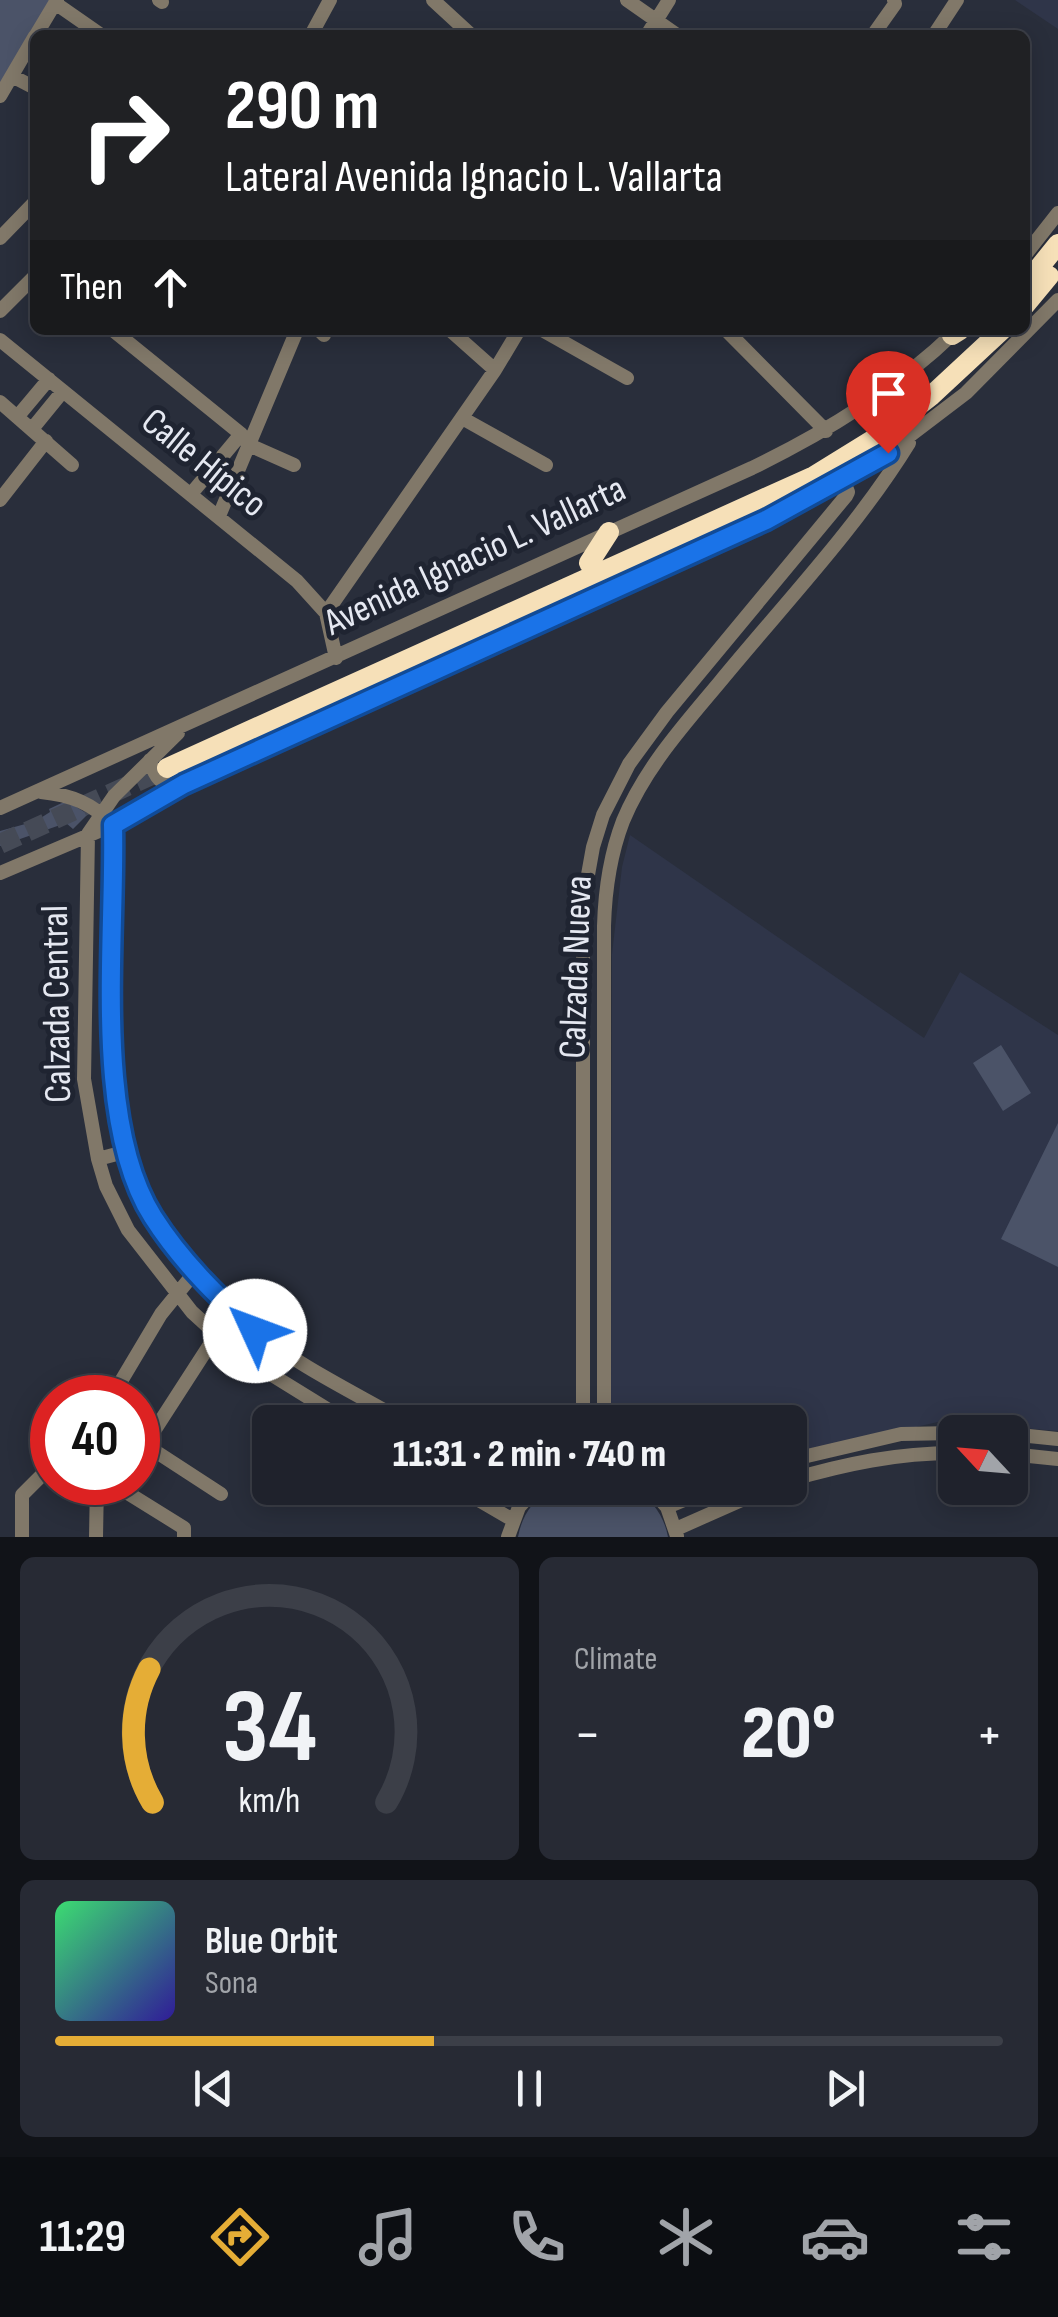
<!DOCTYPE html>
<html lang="en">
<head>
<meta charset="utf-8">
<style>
  body { margin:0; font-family:"Sofia Sans Condensed",sans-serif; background:#272a34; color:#f1f3f6; height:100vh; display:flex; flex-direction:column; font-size:38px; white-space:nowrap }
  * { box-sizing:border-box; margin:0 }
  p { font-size:32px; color:#a1a4a9 }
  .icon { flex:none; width:55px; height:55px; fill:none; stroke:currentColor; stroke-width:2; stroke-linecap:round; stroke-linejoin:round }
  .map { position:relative; height:1537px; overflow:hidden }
  .panel { display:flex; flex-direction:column; gap:20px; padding:20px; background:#111318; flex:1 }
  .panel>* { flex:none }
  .banner { position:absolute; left:30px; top:30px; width:1000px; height:305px; border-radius:15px; box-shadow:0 5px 25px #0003,0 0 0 2px #3c3f48; background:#202124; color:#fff; overflow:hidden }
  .needle { width:65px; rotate:296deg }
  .tools { position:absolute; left:938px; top:1415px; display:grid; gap:20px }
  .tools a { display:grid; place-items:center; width:90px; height:90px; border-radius:15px; background:#1f222c; box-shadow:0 5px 25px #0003,0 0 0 2px #3c3f48; font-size:50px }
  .speed { position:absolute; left:30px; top:1375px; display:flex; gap:20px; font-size:50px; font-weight:700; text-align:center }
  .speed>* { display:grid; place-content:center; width:130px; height:130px; border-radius:50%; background:#1f222c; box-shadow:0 5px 25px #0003,0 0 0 2px #3c3f48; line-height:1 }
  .speed .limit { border:15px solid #d22; background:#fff; color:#111 }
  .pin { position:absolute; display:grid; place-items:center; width:85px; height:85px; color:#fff; margin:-102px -42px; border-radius:50% 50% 50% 0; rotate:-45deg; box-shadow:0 0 10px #0007 }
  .pin .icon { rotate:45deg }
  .me { position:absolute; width:110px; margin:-55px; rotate:313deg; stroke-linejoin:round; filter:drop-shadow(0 0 8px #0008) }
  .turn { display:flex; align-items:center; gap:35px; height:210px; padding:0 30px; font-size:45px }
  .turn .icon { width:130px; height:130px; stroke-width:2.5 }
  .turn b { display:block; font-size:70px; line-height:85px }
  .then { display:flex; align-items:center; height:95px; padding:0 30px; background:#0003; gap:20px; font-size:38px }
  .big { font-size:75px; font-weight:800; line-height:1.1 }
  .panel .widget { flex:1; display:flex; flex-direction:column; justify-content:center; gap:15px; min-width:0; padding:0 35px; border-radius:15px; background:#272a34 }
  .panel .dial { align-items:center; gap:0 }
  .dial svg { height:260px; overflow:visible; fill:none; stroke:#3c3f48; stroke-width:7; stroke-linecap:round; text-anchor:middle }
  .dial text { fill:#f1f3f6; stroke:none }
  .song { display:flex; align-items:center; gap:30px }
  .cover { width:120px; height:120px; border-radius:15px; background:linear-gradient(135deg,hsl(140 70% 55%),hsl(250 70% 35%)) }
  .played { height:10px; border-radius:5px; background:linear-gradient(90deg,#e5ad36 40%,#3c3f48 40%) }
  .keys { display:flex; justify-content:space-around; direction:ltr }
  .heat { display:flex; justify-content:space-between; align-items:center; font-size:55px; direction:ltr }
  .panel .tiles { flex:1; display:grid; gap:20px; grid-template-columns:1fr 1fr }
  .widget:last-child { grid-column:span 2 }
  .trip { position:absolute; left:252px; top:1405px; width:555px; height:100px; border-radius:15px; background:#1f222c; box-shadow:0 5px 25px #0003,0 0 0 2px #3c3f48; font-weight:800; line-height:100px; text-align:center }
  .menu { display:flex; height:160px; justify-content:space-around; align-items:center; background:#0c0e12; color:#a1a4a9 }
  .menu .icon { width:70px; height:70px }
  .menu .active { color:#e5ad36 }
  .menu b { font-size:45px; color:#f1f3f6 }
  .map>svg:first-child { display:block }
  .built { fill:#2f3549 }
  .green { fill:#4b5368 }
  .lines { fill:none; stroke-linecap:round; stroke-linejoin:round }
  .highway-tunnel { stroke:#454a56; stroke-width:20; stroke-dasharray:20 10; stroke-linecap:butt }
  .minor { stroke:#817869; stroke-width:14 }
  .highway { stroke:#f6e0b8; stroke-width:20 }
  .route-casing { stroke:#114b97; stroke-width:25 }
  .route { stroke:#1a73e8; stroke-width:18 }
  .labels { text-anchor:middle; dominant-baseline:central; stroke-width:10; stroke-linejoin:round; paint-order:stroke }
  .street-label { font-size:38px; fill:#e5e8f1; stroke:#1f2431 }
</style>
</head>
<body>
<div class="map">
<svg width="1058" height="1537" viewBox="0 0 1058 1537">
  <rect width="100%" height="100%" fill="#292e3b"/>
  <path class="built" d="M1015 0H1058V29Z
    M630 835 924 1038 960 972 1058 1035V1431L942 1421 790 1456V1422H611L612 954 622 867Z"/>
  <path class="green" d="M0 0H51L0 88Z
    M66 801 88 814 73 829 66 823 0 846V831L36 821 50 812 49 809Z
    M1001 1045 1031 1093 1003 1111 973 1063Z
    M1058 1123V1267L1001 1239Z
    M550 1488H636C652 1501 664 1515 668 1537H518C522 1515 533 1501 550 1488Z"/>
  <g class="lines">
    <path class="highway-tunnel" d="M0 844 167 768"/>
    <path class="minor" d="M159 0 162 2
      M433 0 471 35
      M627 0 677 35
      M55 3 101 35
      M36 35 57 0
      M311 35 330 0
      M647 35 669 0
      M873 35 895 4 894 0
      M934 35 957 0
      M12 76 35 88
      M0 96 35 36
      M0 238 35 202
      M1025 255 1058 213
      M0 311 35 276
      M319 330 324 335
      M450 330 495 370
      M542 330 627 378
      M726 330 826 431
      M114 331 241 434 249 445 294 465
      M0 340 297 581 326 613 336 658
      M0 402 72 465
      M18 416 49 379
      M462 418 546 465
      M32 429 63 391
      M191 494 241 434
      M0 500 46 441
      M219 516 297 330
      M326 613 495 370 519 330
      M178 733 114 796 88 834 84 1079 98 1159 106 1186 128 1230 192 1312 238 1354 348 1422
      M150 760C155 778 161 786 179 785
      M41 792C71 795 92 803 113 825 115 942 100 1063 133 1175 149 1230 210 1296 255 1331 300 1367 355 1393 405 1422
      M0 808 752 468C828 431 896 389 957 330
      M0 873 113 825 184 784 765 521 874 463 966 393 1058 300
      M98 1159 128 1151
      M111 1398 161 1314 195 1272
      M583 1422V926L584 897 593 847 603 815 629 764 667 712 846 496 848 492 843 479
      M604 1422V926C605 890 610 855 623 821 645 768 683 726 719 683 783 605 856 529 909 443
      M964 1432H986
      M1010 1434 1058 1439
      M138 1440 221 1494
      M145 1445 216 1335
      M1010 1454 1058 1459
      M790 1460 901 1434 955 1433
      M790 1480C845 1464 897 1453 955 1453
      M110 1482 184 1528V1537
      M458 1488 513 1520
      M515 1488 528 1495
      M650 1488 667 1507 677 1536
      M667 1507 713 1488
      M676 1529 769 1488
      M22 1537V1495L52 1465
      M96 1537 97 1482
      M508 1537 519 1507 536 1488"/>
    <path class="highway" d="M1025 285 1058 244
      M1025 305 1049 276
      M952 335 960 330
      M825 489 851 461
      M589 563 609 532
      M600 574 640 578
      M167 768 814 476 882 434 932 395 1002 330"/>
  </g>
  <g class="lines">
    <g class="route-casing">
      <path id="route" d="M255 1331C217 1296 181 1261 153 1217 92 1121 116 938 113 825L184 784 766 520 888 453"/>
    </g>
    <use href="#route" class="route"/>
  </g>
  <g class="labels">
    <g class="street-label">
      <text transform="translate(204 463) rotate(39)">Calle Hípico</text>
      <text transform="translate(475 556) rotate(-25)">Avenida Ignacio L. Vallarta</text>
      <text transform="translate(576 967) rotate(-88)">Calzada Nueva</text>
      <text transform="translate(57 1004) rotate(-91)">Calzada Central</text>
    </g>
  </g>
</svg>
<div class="tools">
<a><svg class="needle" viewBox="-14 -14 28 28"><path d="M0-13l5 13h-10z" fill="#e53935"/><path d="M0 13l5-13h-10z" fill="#a1a4a9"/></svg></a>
</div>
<div class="speed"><div class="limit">40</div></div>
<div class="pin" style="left:888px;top:453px;background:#d93025"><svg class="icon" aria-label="arrive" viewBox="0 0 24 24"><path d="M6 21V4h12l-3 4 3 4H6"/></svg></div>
<svg class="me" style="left:255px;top:1331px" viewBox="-20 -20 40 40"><circle r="19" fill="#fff"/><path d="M0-13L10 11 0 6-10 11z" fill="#1a73e8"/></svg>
<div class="trip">11:31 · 2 min · 740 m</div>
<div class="banner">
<div class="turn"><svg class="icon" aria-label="right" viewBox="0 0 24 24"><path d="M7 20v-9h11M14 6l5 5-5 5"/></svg><div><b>290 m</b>Lateral Avenida Ignacio L. Vallarta</div></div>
<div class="then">Then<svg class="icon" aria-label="ahead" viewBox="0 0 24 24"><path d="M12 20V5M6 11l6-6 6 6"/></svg></div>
</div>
</div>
<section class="panel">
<div class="tiles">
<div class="widget dial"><svg viewBox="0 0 100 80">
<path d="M14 69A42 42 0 1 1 86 69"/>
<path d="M14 69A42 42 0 0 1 13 28" stroke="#e5ad36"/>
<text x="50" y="56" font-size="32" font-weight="700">34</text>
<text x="50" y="72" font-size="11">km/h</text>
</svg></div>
<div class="widget"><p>Climate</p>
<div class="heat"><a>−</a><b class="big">20°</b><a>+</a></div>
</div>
<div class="widget">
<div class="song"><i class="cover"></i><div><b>Blue Orbit</b><p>Sona</p></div></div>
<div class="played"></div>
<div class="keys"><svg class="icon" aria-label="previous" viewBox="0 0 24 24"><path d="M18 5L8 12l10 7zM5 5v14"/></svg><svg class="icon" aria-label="pause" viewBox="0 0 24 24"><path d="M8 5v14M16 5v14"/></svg><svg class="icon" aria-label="next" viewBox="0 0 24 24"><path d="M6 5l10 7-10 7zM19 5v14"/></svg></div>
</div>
</div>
</section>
<nav class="menu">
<b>11:29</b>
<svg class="icon active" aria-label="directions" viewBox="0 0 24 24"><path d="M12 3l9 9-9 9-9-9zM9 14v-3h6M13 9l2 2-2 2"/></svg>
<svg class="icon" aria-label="music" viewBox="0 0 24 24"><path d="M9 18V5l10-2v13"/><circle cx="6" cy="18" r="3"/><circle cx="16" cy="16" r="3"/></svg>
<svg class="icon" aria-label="phone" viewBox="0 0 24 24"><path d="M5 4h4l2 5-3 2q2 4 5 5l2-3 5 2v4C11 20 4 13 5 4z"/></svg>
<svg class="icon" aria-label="climate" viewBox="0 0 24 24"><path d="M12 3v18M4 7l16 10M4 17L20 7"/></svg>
<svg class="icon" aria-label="car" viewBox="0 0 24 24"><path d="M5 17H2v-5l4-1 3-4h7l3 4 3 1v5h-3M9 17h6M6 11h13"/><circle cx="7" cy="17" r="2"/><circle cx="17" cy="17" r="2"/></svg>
<svg class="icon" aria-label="filters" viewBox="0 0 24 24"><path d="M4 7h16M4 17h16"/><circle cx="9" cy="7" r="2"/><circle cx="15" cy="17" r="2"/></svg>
</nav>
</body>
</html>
